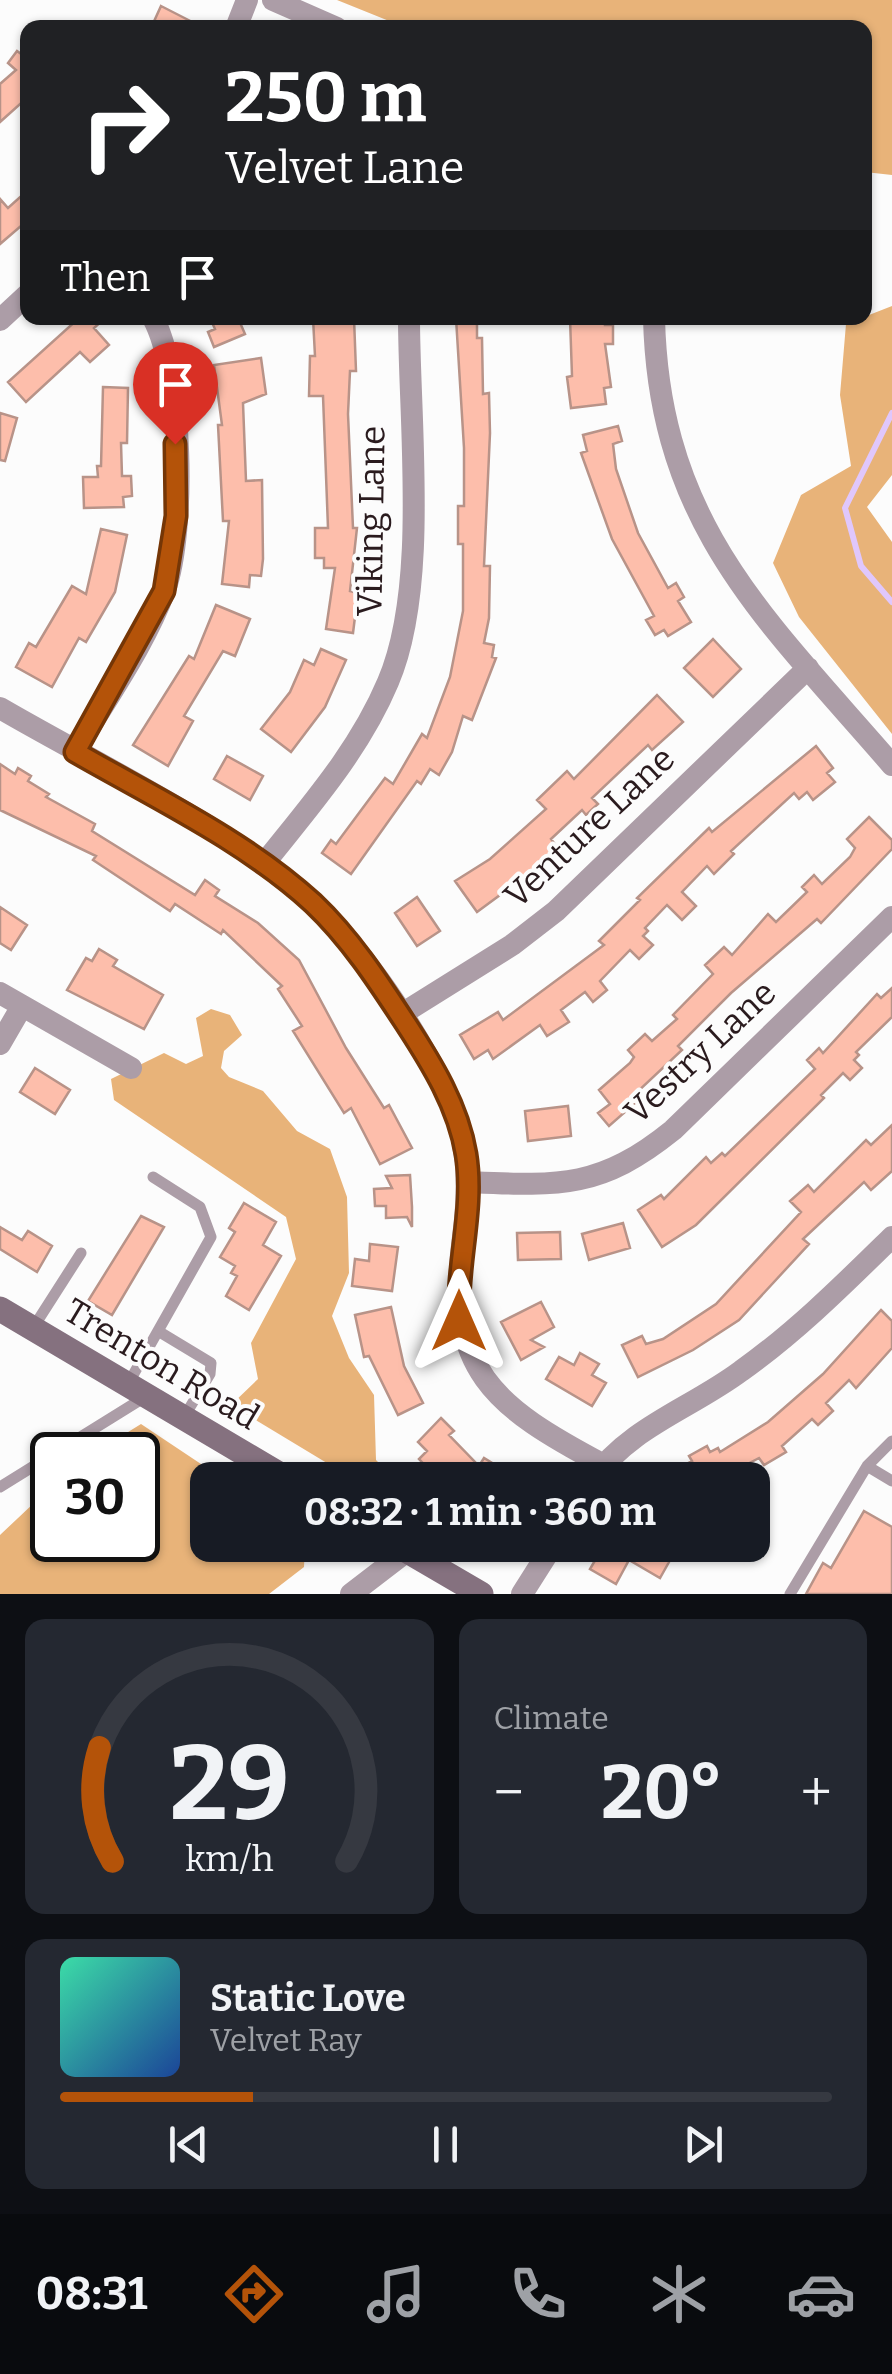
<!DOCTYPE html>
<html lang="en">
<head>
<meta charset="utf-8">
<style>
  body { margin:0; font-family:Bitter,serif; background:#242831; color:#f1f3f6; height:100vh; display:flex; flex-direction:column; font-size:38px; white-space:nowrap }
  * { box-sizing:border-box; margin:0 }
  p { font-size:32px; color:#9ea1a6 }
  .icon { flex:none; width:55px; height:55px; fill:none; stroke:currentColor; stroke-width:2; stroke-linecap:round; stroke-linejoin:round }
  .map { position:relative; height:1594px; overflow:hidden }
  .panel { display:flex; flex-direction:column; gap:25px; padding:25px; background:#0d0f14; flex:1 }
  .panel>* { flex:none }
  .top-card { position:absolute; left:20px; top:20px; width:852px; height:305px; border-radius:20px; box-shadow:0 2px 8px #0004; background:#202124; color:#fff; overflow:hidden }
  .speed { position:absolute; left:30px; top:1432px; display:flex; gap:20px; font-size:50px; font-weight:700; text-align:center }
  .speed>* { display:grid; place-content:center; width:130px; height:130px; border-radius:50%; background:#171b24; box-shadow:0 2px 8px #0004; line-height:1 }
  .speed .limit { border:5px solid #111; border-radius:15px; background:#fff; color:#111 }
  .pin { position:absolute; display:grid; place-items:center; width:85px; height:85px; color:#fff; margin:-102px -42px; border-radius:50% 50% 50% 0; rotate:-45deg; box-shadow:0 0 10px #0007 }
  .pin .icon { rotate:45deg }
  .me { position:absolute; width:110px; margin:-55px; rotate:0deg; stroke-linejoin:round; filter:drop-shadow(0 0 8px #0008) }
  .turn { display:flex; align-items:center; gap:35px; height:210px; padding:0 40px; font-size:45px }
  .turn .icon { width:130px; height:130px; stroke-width:2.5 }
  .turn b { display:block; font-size:70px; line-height:85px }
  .then { display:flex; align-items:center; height:95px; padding:0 40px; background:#0003; gap:20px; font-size:38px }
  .big { font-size:75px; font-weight:700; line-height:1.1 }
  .panel .card { flex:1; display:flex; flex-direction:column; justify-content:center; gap:15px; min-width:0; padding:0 35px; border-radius:20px; background:#242831 }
  .panel .dial { align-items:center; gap:0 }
  .dial svg { height:260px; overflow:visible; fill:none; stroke:#363941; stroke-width:7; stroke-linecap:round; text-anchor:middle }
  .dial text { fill:#f1f3f6; stroke:none }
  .song { display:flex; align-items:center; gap:30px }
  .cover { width:120px; height:120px; border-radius:15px; background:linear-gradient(135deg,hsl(160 70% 55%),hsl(220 70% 35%)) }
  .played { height:10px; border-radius:5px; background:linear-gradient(90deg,#b45309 25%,#363941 25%) }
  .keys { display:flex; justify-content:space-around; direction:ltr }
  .heat { display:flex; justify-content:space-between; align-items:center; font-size:55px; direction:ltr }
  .panel .tiles { flex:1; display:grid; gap:25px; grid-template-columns:1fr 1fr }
  .card:last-child { grid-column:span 2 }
  .trip { position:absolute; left:190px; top:1462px; width:580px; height:100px; border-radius:20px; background:#171b24; box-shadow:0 2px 8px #0004; font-weight:700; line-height:100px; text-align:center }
  .menu { display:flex; height:160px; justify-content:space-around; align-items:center; background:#090b0e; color:#9ea1a6 }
  .menu .icon { width:70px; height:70px }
  .menu .active { color:#b45309 }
  .menu b { font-size:45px; color:#f1f3f6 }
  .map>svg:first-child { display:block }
  .forest { fill:#e8b379 }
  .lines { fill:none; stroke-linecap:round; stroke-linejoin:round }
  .stream { stroke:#e0c7fc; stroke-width:6 }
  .building { fill:#fdbeab; stroke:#b89388; stroke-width:2.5 }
  .lane { stroke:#ac9da7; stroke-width:11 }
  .street { stroke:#ac9da7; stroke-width:22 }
  .secondary { stroke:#85717f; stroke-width:25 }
  .route-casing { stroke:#753606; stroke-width:25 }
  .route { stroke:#b45309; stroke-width:18 }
  .labels { text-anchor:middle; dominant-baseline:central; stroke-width:8; stroke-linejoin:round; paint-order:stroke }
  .street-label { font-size:35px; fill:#2a1b1e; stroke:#fcfcfc }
</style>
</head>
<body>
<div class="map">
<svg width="892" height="1594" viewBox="0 0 892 1594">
  <rect width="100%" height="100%" fill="#fcfcfc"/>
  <path class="forest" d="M337 0H892V175L865 172V28L404 27Z
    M892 306V475L867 507 892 542V734L799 617 773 563 801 495 851 466 840 395 846 324Z
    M211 1009 230 1015 242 1035 224 1051 221 1068 229 1077 263 1091 297 1131 330 1149 347 1197 349 1273 332 1316 349 1358 374 1395 376 1460 396 1480H355L231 1405 258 1379 251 1343 296 1259 286 1217 114 1100 111 1079 164 1053 186 1064 203 1056 196 1018Z
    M141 1424 225 1480H208V1545H305L304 1567 269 1594H0V1535L52 1486V1540H138V1455H91Z"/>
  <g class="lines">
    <path class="stream" d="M892 413 845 508 861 566 892 602"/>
  </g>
  <path class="building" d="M161 6 204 28H151Z
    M17 51 28 59V97L0 122V84L16 70 8 63Z
    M28 190V220L0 244V199L8 208Z
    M79 318H105L94 328 109 345 90 362 80 352 26 402 8 382Z
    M210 318H238L245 334 214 347 208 332 215 329Z
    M313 318H354L356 371H350L348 414 353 528H357L350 591 358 593 353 633 326 629 335 568H324V558H315V528H328L323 396H309L310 356H315Z
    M456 318H477V338H482L483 394 489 393 490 433 484 566H490L489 618 484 643 494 645 492 657 496 658 472 720 463 716 452 752 439 775 430 769 421 784 417 781 351 874 322 853 331 840 336 844 385 778 393 784 422 734 427 738 450 677 463 611V544H458V506H464V448Z
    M570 318H605V325H613V344H605L611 387 604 388 606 404 571 408 567 377 572 376Z
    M261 358 266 394 243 403 246 481 262 480 263 559 261 576 250 575 249 587 222 584 229 521H223L218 425H222L214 365Z
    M103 387 128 388 127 443H121L122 476H131L132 496 123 497 124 507 84 508 83 477H98L97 466H101Z
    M0 413 17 418 5 461 0 460Z
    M618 426 622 441 613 444 616 469 638 533 668 588 676 583 684 597 678 601 691 622 668 636 664 630 655 635 646 620 654 616 612 539 581 453 587 451 583 435Z
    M101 529 127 535 115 592 86 642 79 638 52 687 16 667 29 643 36 647 72 586 86 594Z
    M216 605 250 619 235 656 223 651 184 716 193 721 168 766 133 745 189 656 194 659Z
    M713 639 741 669 713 697 684 668Z
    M321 649 346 660 325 707 291 752 261 729 290 692 304 660 314 665Z
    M657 695 683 722 652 750 648 745 592 798 598 804 586 815 582 810 551 839 557 847 527 875 477 912 455 881 490 859 546 809 537 800 567 771 574 779Z
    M816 746 833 768 827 773 835 782 813 800 807 792 799 799 794 793 731 851 734 854 714 874 707 866 682 892 696 906 682 920 667 905 645 928 648 931 643 936 653 945 639 959 630 950 600 981 607 990 593 1002 585 992 561 1010 569 1022 547 1036 540 1025 493 1059 488 1050 474 1059 460 1035 498 1012 503 1020 604 945 599 941 640 900 637 898 709 828 712 832Z
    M227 756 263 776 250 800 214 779Z
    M0 764 15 774 18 768 31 776 28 781 49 794 46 797 95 824 92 831 195 895 205 880 219 890 215 896 258 923 299 960 346 1048 384 1108 389 1105 412 1148 380 1164 351 1108 344 1113 293 1031 302 1026 278 989 282 986 223 930 221 934 175 904 170 911 93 860 96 856 0 810Z
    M869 817 892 840V849L821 923 817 919 731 993 678 1046 682 1050 635 1094 641 1098 609 1126 598 1113 610 1104 599 1090 630 1063 634 1057 628 1050 645 1034 652 1041 677 1019 673 1015 713 974 705 965 724 947 732 955 768 914 776 922 807 892 802 887 814 875 822 884 850 857 855 848 847 839Z
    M417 897 440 931 417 946 395 913Z
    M0 907 27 925 11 950 0 943Z
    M99 949 117 960 113 966 163 995 144 1029 67 990 86 958 92 961Z
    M892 988V1017L856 1052 859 1055 854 1060 862 1068 850 1080 843 1073 821 1095 824 1098 696 1225 662 1247 638 1210 661 1195 664 1199 706 1157 711 1163 722 1153 725 1156 815 1069 807 1060 819 1048 823 1053 877 994 881 998Z
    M35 1068 70 1090 55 1114 20 1092Z
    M568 1106 571 1136 528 1141 525 1111Z
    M892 1125V1171L871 1190 864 1182 803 1239 809 1244 739 1320 693 1350 638 1377 622 1345 642 1336 646 1344 663 1339 716 1304 801 1212 790 1201 808 1185 814 1192 866 1140 871 1145Z
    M410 1175 412 1207V1227L407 1217 386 1218V1206H375L374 1189 392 1188 386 1176Z
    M244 1203 276 1222 263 1245 281 1256 249 1310 226 1296 237 1276 231 1273 235 1266 220 1257 235 1232 229 1228Z
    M141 1216 164 1227 112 1315 88 1301Z
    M623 1223 630 1248 589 1260 582 1234Z
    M0 1227 22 1240 28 1231 52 1246 37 1272 0 1249Z
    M560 1232 561 1259 518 1260 517 1233Z
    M370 1244 398 1247 392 1291 352 1286 355 1259 369 1261Z
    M541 1302 554 1327 531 1340 544 1347 521 1360 501 1322Z
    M391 1307 404 1366 423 1403 398 1415 369 1356 364 1357 355 1315Z
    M881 1310 892 1321V1348L856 1388 849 1380 826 1403 833 1411 818 1425 812 1419 782 1446 786 1452 764 1465 759 1458 717 1480H655L692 1461 689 1456 707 1446 710 1452 718 1448 720 1452 768 1422 823 1374Z
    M580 1353 599 1364 592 1375 606 1383 592 1406 546 1379 559 1357 574 1365Z
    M441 1418 454 1431 449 1435 479 1466 484 1458 520 1480H439L419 1459 427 1451 418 1442Z
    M864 1511 892 1527V1594H806L823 1563 831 1568Z
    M604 1545H640L669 1562 660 1578 629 1560 616 1584 590 1569Z"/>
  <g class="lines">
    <path class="lane" d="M33 1328 81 1253
      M158 1331 211 1363 210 1374 184 1417
      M128 1384 211 1237 200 1207 153 1177
      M867 1466 892 1481
      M0 1487 145 1397
      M790 1594 867 1466 892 1441"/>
    <path class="street" d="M273 0 337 28
      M236 28 247 0
      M654 318C659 525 766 619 892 765
      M0 320 28 294
      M0 708C96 764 235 830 314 905 367 955 413 1024 445 1090 469 1139 470 1184 463 1237 445 1370 493 1406 604 1465
      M75 752C105 700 144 647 165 590 186 530 183 373 153 318
      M263 865C309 807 359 751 388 682 429 587 409 422 409 318
      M0 993 131 1068
      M400 1015 512 945 556 911 808 668
      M0 1044 22 1006
      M469 1182C559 1186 600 1189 673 1130L892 917
      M592 1480C631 1426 690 1409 741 1371 796 1332 844 1284 892 1237
      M351 1594 407 1551
      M522 1594 553 1545"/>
    <path class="secondary" d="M0 1309 289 1480
      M397 1545 481 1594"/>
  </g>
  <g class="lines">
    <g class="route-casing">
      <path id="route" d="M175 444 176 516 164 591 75 752C155 798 244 840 313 903 350 938 378 981 406 1024 432 1064 458 1106 466 1154 475 1209 456 1265 459 1321"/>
    </g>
    <use href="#route" class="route"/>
  </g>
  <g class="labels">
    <g class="street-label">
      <text transform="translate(371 521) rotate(-89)">Viking Lane</text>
      <text transform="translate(589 827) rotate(-43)">Venture Lane</text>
      <text transform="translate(700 1052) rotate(-43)">Vestry Lane</text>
      <text transform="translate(162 1364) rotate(31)">Trenton Road</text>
    </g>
  </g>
</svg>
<div class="speed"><div class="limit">30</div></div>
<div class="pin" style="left:175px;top:444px;background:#d93025"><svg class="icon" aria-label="arrive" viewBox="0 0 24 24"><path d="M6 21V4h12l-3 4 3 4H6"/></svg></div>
<svg class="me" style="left:459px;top:1321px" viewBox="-20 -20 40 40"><path d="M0-17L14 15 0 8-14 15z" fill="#b45309" stroke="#fff" stroke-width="4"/></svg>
<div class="trip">08:32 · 1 min · 360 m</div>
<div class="top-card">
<div class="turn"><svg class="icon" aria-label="right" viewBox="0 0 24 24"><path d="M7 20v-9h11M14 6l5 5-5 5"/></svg><div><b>250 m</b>Velvet Lane</div></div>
<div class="then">Then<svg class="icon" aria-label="arrive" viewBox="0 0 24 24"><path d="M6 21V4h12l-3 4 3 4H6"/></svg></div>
</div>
</div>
<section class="panel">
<div class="tiles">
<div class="card dial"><svg viewBox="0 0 100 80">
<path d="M14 69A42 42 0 1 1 86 69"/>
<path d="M14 69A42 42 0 0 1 10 34" stroke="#b45309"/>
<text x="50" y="56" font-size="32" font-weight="700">29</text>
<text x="50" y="72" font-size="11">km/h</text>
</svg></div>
<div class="card"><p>Climate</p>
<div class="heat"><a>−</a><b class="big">20°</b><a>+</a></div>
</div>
<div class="card">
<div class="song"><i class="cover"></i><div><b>Static Love</b><p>Velvet Ray</p></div></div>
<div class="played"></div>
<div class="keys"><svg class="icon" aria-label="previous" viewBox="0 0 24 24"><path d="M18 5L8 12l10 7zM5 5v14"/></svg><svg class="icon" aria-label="pause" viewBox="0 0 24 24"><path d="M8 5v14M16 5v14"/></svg><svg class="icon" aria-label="next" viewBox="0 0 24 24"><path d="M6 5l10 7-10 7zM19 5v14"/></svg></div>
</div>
</div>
</section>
<nav class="menu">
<b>08:31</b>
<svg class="icon active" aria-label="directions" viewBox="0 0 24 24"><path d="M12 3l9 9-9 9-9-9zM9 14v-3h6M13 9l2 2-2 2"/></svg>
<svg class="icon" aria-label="music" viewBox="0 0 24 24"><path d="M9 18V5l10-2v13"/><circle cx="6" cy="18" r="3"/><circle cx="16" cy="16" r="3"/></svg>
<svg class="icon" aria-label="phone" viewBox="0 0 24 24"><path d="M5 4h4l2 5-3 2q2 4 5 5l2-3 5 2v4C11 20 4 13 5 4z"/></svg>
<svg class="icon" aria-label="climate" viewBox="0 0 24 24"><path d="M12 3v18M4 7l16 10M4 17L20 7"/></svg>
<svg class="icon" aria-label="car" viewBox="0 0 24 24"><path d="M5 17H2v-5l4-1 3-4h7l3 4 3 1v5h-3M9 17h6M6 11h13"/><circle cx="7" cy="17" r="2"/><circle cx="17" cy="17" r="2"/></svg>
</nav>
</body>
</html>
